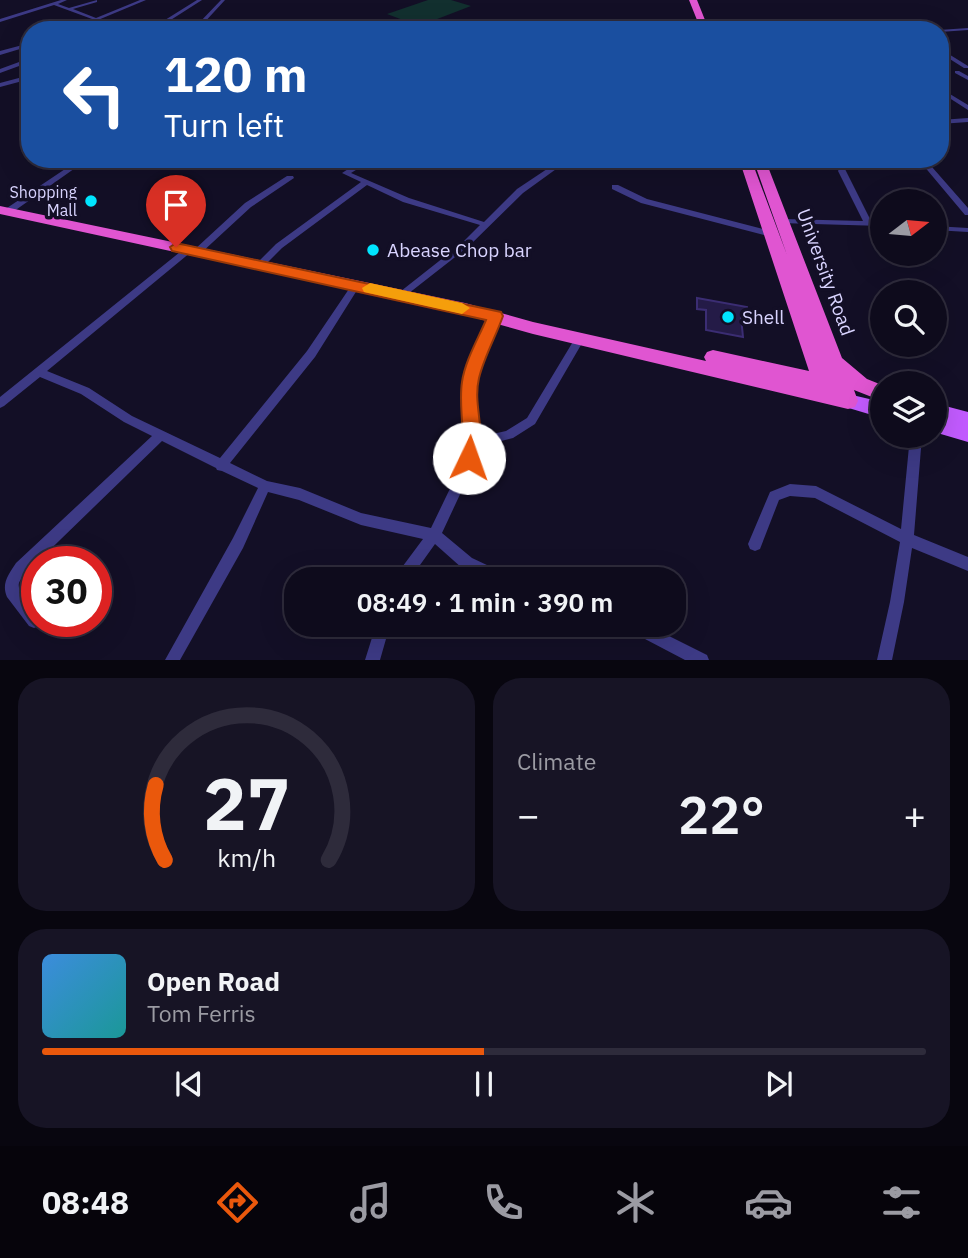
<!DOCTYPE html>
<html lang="en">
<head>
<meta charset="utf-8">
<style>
  body { margin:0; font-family:"IBM Plex Sans",sans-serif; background:#171425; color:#f1f3f6; height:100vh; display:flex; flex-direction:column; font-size:26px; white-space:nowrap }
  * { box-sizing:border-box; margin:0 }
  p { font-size:23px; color:#9b9ba3 }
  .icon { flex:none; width:38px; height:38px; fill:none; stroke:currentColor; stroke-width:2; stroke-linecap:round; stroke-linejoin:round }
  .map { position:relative; height:660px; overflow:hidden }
  .drawer { display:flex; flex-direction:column; gap:18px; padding:18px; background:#08060f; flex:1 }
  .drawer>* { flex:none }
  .hud { position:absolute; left:21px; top:21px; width:928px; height:147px; border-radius:28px; box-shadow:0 7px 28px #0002,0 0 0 2px #2e2b3b; background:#1a4fa0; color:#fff; overflow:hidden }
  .needle { width:46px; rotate:74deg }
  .buttons { position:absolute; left:870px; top:189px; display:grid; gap:14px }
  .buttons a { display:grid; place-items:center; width:77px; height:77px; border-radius:50%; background:#0e0b1c; box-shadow:0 7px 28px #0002,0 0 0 2px #2e2b3b; font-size:35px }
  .speed { position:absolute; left:21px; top:546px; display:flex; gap:14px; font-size:35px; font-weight:700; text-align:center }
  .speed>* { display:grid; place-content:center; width:91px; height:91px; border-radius:50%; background:#0e0b1c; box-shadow:0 7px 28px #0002,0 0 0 2px #2e2b3b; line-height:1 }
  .speed .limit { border:10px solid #d22; background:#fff; color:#111 }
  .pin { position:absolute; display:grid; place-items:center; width:60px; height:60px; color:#fff; margin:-72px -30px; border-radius:50% 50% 50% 0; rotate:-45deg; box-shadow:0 0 7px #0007 }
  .pin .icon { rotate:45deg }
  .me { position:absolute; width:77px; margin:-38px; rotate:3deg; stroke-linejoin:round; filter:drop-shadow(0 0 5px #0008) }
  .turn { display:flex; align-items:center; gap:24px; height:147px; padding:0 28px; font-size:32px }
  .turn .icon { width:91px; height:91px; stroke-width:2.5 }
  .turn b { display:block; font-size:49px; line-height:60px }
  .big { font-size:52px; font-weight:600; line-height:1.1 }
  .drawer .tile { flex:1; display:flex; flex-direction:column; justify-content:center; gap:10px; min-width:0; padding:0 24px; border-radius:28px; background:#171425 }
  .drawer .dial { align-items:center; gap:0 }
  .dial svg { height:182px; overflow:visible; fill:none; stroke:#2e2b3b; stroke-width:7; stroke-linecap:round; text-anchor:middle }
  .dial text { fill:#f1f3f6; stroke:none }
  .song { display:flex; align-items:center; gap:21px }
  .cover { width:84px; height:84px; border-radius:10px; background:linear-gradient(135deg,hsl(210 70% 55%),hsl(180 70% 35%)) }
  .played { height:7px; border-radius:4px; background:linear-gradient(90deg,#ea580c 50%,#2e2b3b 50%) }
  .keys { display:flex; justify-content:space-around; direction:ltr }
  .heat { display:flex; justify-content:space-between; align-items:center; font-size:38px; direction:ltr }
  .drawer .tiles { flex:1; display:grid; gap:18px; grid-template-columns:1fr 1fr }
  .tile:last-child { grid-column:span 2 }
  .trip { position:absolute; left:284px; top:567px; width:402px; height:70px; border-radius:28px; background:#0e0b1c; box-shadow:0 7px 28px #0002,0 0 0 2px #2e2b3b; font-weight:600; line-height:70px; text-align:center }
  .dock { display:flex; height:112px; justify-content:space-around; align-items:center; background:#06040b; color:#9b9ba3 }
  .dock .icon { width:49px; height:49px }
  .dock .on { color:#ea580c }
  .dock b { font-size:32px; color:#f1f3f6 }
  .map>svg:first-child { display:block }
  .green { fill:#12302f }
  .building { fill:#241b47; stroke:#3b2d73; stroke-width:2 }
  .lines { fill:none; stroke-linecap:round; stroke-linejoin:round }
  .minor { fill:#3d3a85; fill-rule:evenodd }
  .primary { fill:#c25bff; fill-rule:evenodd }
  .trunk { fill:#e055d1; fill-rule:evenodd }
  .route { fill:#ea580c; stroke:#983908; stroke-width:2 }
  .slow { fill:#f59e0b }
  .poi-dot { fill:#00e5ff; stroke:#130f26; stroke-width:2.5 }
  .labels { text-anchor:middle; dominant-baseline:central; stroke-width:7; stroke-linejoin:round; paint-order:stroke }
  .far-poi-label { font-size:16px; fill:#d9d4ff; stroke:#130f26; text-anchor:end }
  .poi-label { font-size:19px; fill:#d9d4ff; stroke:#130f26; text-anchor:start }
  .street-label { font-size:19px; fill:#d9d4ff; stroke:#130f26 }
</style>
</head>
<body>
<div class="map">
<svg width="968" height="660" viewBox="0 0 968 660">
  <rect width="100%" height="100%" fill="#130f26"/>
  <path class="green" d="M428 0H451L471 6 419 26 387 14Z"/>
  <path class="building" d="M697 298 747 307V318L741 317 743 337 706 330V310L697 309Z"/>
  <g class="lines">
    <path class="minor" d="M61 0H67L58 4 69 8 97 0V2L73 9 96 18 140 0H146L74 30H67L92 19 54 5 0 22V19Z
      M197 0H202L155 30H149Z
      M221 0H225L202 25 203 30H199L198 24Z
      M968 28V30L940 32 939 30Z
      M30 43V46L0 55V51Z
      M947 53 968 66V68H964L945 56 944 55Z
      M30 58V62L0 73V69Z
      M955 71H959L968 76V80L955 73Z
      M30 75V79L0 87V83Z
      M940 88 968 105V110L940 92Z
      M968 118V122L940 124V120Z
      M80 159H88L10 214H4V210Z
      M356 159C365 159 371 164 380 164 390 165 399 159 409 159 395 169 381 170 364 165L351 173 409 198 484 222 517 189 562 159H570L523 193 468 247 404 297H398L396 295 462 243 480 225 403 202 367 185 282 248 263 267H257L256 265 257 263 276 244 361 182 342 173 359 162Z
      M918 159H925L968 208V215H965Z
      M839 169H845L871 221 882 222V226L780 223V219H783L863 221 838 171Z
      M287 176H293L294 178 251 207 200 254H194L193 252 194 250 245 203Z
      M612 185H618L647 199 775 232 776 234 772 237 641 203 612 189Z
      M934 226 968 228V232L934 230Z
      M188 247 191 248 192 250 191 252 47 371 89 388 132 416 220 458 307 351 353 283H359L360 285 359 287 315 357 230 463 267 481 300 488 361 513 431 528 458 472 468 443 464 415 465 379 493 314H499L501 316 475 379 474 415 479 437 506 431 527 418 577 335H583L585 338 535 424 513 438 478 447 470 473 442 533 472 558 506 574 508 579H487L462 568 435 544 410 579H395L397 574 423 539 361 525 299 500 268 492 243 548 180 660H165L233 538 258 488 222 471 217 470 216 468 162 441 26 573C25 573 19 582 19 583 16 594 37 606 37 621H41L39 626 34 628 29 626 7 597C1 583 9 574 16 563L152 436 124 422 81 394 40 377 4 406 0 408V397L185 248Z
      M910 436H922L914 535 968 557V571L912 548 904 602 892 660H877L890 602 900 542 815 498 790 496 779 500 760 549 755 551 750 549 748 544 770 492 790 484 816 486 901 529Z
      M376 625H390L380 660H365Z
      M611 625H647L707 655 709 660H685L645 639 613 630Z"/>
    <path class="primary" d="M848 394 882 402V418L842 406 839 401 842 396Z
      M934 403 968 412V442L934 432Z"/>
    <path class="trunk" d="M689 0H697L709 30H701Z
      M739 159H751L787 255 753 159H765L842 358 867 379 882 385V401L854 390 858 401 855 407 848 409 533 334 465 315 0 214V206L465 303 533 322 706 361 704 357 707 352 713 350 809 371Z"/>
  </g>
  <path class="route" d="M176 243 501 312 503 316C496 336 484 357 479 378 472 408 489 435 475 464L469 467 462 464 459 458C467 434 458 408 462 382 465 361 478 339 486 320L172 251 170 247Z"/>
  <path class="slow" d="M370 283 462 303 470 308 462 314 364 292 362 288Z"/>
  <g class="poi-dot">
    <circle cx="91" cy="201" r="7"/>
    <circle cx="373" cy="250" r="7"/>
    <circle cx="728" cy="317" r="7"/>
  </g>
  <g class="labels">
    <g class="far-poi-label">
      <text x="77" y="192">Shopping<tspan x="77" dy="18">Mall</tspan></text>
    </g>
    <g class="poi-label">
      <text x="387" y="250">Abease Chop bar</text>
      <text x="742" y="317">Shell</text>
    </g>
    <g class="street-label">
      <text transform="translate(826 272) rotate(70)">University Road</text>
    </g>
  </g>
</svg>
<div class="buttons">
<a><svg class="needle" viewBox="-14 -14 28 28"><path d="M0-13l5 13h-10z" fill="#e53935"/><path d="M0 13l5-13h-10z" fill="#9b9ba3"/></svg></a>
<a><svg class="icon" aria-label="search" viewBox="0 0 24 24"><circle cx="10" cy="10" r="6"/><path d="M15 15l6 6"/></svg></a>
<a><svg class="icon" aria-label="layers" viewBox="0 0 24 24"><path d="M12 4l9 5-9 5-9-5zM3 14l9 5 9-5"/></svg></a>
</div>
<div class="speed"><div class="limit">30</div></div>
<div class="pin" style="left:176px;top:247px;background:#d93025"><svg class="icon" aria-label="arrive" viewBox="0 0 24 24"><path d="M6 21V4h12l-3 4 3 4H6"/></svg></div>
<svg class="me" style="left:469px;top:458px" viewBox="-20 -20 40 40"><circle r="19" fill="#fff"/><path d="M0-13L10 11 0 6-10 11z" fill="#ea580c"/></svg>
<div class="trip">08:49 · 1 min · 390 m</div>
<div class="hud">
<div class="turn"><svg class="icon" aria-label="left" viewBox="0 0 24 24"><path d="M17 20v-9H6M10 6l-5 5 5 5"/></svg><div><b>120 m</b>Turn left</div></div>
</div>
</div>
<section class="drawer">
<div class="tiles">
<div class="tile dial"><svg viewBox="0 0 100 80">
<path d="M14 69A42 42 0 1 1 86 69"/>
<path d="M14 69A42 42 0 0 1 10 36" stroke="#ea580c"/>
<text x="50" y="56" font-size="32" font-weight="700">27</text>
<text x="50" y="72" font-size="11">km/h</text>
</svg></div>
<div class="tile"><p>Climate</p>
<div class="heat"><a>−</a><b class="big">22°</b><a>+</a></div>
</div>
<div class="tile">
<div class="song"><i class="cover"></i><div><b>Open Road</b><p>Tom Ferris</p></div></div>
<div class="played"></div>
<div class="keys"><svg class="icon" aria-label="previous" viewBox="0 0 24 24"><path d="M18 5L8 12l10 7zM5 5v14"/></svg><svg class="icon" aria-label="pause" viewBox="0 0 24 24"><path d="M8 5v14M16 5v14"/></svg><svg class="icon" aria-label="next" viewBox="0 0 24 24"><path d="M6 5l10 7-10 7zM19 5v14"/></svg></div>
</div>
</div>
</section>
<nav class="dock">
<b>08:48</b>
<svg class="icon on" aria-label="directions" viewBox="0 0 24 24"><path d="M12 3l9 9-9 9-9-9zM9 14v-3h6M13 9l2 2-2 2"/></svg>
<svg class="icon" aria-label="music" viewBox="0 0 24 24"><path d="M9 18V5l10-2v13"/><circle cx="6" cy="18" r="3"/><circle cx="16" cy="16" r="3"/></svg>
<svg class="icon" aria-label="phone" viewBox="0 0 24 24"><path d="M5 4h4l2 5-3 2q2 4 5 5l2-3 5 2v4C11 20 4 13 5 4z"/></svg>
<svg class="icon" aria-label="climate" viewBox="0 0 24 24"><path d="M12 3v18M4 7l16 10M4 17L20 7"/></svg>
<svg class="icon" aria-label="car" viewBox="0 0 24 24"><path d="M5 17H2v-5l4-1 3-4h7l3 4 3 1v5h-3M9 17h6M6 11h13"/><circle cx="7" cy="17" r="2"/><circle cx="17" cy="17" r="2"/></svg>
<svg class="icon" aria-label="filters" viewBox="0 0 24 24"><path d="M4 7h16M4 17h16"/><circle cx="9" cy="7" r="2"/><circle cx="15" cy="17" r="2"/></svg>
</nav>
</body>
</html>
